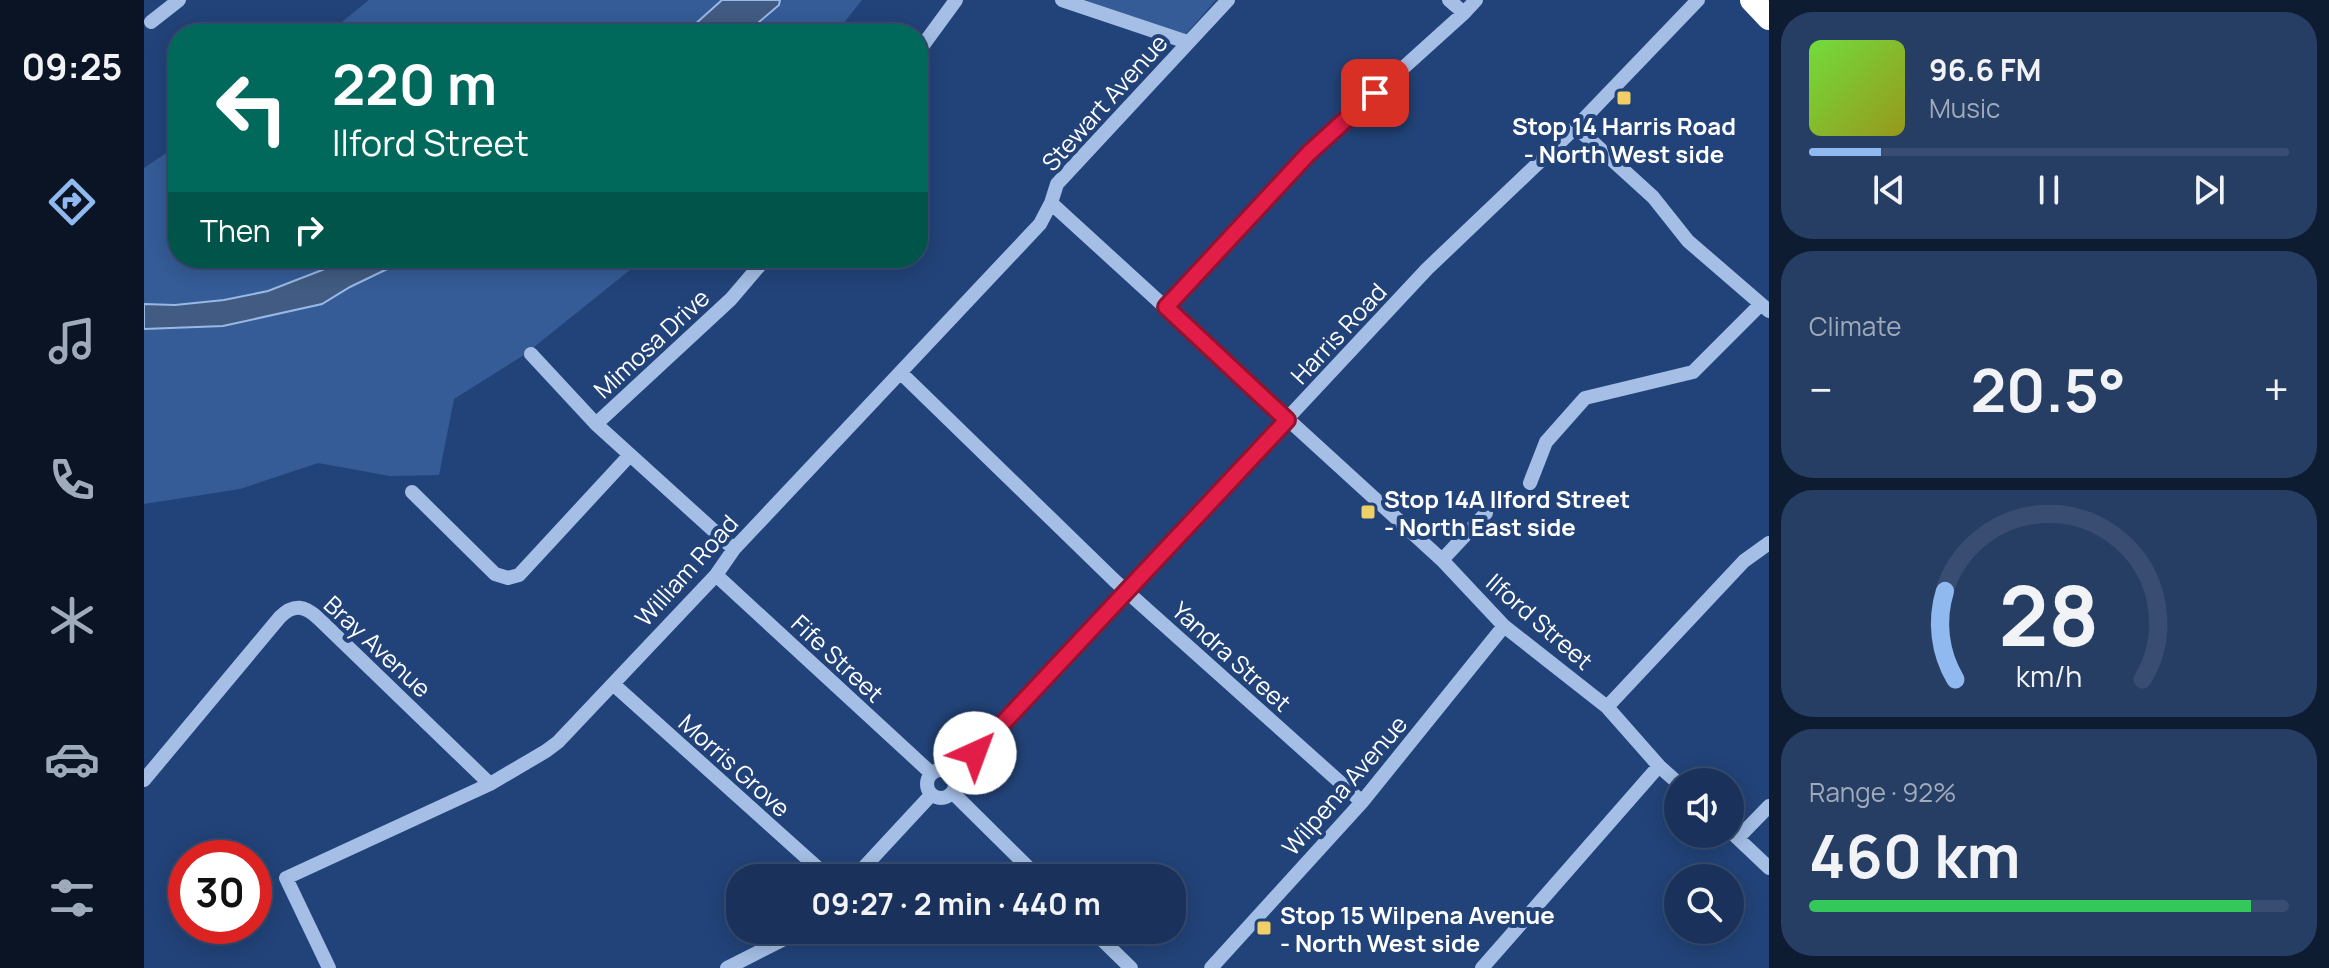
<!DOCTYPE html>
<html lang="en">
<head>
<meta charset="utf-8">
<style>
  body { margin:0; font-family:Manrope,sans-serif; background:#273e64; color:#f1f3f6; height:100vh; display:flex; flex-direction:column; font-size:30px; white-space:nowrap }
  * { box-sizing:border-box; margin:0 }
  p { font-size:26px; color:#9faabb }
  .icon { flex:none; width:44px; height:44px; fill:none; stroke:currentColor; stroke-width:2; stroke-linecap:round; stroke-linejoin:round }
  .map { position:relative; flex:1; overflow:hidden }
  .drawer { display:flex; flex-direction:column; gap:12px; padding:12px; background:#0e1c32; width:560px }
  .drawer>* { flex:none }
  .guide { position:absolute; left:24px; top:24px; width:760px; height:244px; border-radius:32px; box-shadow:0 4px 20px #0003,0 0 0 2px #384d71; background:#00695c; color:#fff; overflow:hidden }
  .buttons { position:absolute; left:1520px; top:768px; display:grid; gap:16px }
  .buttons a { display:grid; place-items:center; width:80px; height:80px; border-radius:50%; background:#1a325b; box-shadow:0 4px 20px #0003,0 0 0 2px #384d71; font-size:40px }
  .speed { position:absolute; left:24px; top:840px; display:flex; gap:16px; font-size:40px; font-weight:700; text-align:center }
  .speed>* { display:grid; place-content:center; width:104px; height:104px; border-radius:50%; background:#1a325b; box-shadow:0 4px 20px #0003,0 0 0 2px #384d71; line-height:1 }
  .speed .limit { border:12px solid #d22; background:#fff; color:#111 }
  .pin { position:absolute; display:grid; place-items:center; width:68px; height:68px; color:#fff; margin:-34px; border-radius:16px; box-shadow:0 4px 12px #0006 }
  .me { position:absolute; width:88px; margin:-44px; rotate:43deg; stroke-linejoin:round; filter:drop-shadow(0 0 6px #0008) }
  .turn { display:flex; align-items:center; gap:28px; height:168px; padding:0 32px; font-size:36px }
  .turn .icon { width:104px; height:104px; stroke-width:2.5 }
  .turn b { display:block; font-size:56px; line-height:68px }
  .then { display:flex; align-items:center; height:76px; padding:0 32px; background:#0003; gap:16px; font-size:30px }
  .big { font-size:60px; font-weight:700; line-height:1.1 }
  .drawer .tile { flex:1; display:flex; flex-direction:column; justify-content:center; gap:12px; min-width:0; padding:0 28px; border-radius:32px; background:#273e64 }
  .drawer .dial { align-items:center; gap:0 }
  .dial svg { height:208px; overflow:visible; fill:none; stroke:#384d71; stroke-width:7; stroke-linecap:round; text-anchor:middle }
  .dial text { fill:#f1f3f6; stroke:none }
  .song { display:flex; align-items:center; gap:24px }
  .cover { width:96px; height:96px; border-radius:12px; background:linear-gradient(135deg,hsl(100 70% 55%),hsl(60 70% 35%)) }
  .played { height:8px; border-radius:4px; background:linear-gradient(90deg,#90b9f0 15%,#384d71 15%) }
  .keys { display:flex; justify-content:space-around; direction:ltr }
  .heat { display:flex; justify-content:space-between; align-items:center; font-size:44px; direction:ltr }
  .charge { height:12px; border-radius:6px; background:linear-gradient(90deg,#34c759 92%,#384d71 0) }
  .trip { position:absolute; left:582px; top:864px; width:460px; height:80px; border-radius:32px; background:#1a325b; box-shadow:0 4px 20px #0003,0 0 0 2px #384d71; font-weight:700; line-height:80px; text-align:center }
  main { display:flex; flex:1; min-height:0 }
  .dock { display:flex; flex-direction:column; width:144px; justify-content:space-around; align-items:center; background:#0a1424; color:#9faabb }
  .dock .icon { width:56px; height:56px }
  .dock .selected { color:#90b9f0 }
  .dock b { font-size:36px; color:#f1f3f6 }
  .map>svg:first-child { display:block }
  .green { fill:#355c97 }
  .water { fill:#425b82; stroke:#98b8e6; stroke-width:2 }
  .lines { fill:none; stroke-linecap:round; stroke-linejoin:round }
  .minor { stroke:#a4bee5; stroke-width:14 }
  .highway { stroke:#fff; stroke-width:24 }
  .route-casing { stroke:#92132f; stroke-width:20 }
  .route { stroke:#e11d48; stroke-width:14 }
  .poi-dot { fill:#f0d066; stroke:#224379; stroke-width:3 }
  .labels { text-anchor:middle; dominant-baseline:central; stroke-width:8; stroke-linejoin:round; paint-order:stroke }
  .street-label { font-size:24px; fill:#fff; stroke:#224379 }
  .poi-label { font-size:24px; font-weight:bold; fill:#fff; stroke:#224379; text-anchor:start }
</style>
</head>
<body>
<main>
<nav class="dock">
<b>09:25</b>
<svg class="icon selected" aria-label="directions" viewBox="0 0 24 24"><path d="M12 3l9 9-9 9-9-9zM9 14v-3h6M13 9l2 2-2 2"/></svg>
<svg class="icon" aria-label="music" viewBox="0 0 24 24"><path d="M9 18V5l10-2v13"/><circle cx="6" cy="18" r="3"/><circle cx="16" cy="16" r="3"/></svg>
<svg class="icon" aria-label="phone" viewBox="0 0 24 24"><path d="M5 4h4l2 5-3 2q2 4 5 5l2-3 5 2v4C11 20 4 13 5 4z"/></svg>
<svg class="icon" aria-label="climate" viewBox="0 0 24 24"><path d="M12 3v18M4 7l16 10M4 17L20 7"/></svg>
<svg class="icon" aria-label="car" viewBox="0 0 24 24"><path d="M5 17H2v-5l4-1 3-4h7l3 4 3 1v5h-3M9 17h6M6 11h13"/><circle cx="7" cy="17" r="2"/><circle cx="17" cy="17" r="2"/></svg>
<svg class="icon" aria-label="filters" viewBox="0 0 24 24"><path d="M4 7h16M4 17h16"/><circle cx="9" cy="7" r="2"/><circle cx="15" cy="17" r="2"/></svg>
</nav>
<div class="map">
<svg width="1625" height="968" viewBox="0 0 1625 968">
  <rect width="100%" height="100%" fill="#224379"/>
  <path class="green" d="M225 0H718L691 34H183Z
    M941 0H1072L1041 35Z
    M34 145V258H501L380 355 310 399 295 475 246 476 174 463 96 489 0 504V168Z"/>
  <path class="water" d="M578 0H636L635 5 601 34H540Z
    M202 258H266L206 287 178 304 79 326 0 329V304L31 305 80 300 124 291 191 265Z"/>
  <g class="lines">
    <path class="minor" d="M918 0 1043 42
      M1305 0 1320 13
      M7 22 35 0
      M774 52 812 0
      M1432 127 1509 197 1544 241 1625 311
      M907 203 1298 560 1360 626 1463 707 1515 766 1534 783
      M1022 307 1165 153 1320 13 1332 0
      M387 354 452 424 590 549
      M757 373 971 581 1218 802
      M452 424 587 299 622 258
      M1386 483 1402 442 1441 398 1549 372 1617 304
      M268 492 351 574 364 578 375 575 485 456
      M1298 560 1342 513
      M572 575 787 773
      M469 684 685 878
      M1463 707 1600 561 1625 543
      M783 784a14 14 0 1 1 28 0a14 14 0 1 1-28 0Z
      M809 776 1283 269 1432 127 1554 0
      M0 780 136 617C150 603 161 606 174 618L346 784
      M809 793 895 878
      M1586 831 1625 868
      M1594 838 1625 806
      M710 878 787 795
      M948 930 987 968
      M185 968 142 878 346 784 402 751 414 742 572 575 590 549 896 224 907 203 913 184 1084 0
      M583 968 658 930
      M1067 968 1218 802 1360 626
      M1338 968 1515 766"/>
    <path class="highway" d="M1608 0 1625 18"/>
  </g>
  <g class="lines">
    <g class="route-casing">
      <path id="route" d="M831 753 1143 420 1022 307 1165 153 1231 93"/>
    </g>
    <use href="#route" class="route"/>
  </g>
  <g class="poi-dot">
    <rect x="1472" y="90" width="16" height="16" rx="4"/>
    <rect x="1216" y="504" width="16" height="16" rx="4"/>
    <rect x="1112" y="920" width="16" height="16" rx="4"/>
  </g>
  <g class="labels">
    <g class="street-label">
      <text transform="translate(960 102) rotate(-48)">Stewart Avenue</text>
      <text transform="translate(1194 333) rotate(-47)">Harris Road</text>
      <text transform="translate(507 343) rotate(-43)">Mimosa Drive</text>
      <text transform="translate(542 570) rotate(-48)">William Road</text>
      <text transform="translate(1396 621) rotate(41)">Ilford Street</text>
      <text transform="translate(234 646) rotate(43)">Bray Avenue</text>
      <text transform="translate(1088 656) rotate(42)">Yandra Street</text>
      <text transform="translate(694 658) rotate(43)">Fife Street</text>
      <text transform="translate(591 765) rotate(42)">Morris Grove</text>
      <text transform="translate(1200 785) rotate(-49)">Wilpena Avenue</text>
    </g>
    <g class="poi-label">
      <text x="1480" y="125" text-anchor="middle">Stop 14 Harris Road<tspan x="1480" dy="28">- North West side</tspan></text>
      <text x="1240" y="498">Stop 14A Ilford Street<tspan x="1240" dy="28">- North East side</tspan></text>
      <text x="1136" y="914">Stop 15 Wilpena Avenue<tspan x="1136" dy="28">- North West side</tspan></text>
    </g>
  </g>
</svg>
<div class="buttons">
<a><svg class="icon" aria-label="sound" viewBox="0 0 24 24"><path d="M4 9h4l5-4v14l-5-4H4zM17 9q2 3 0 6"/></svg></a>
<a><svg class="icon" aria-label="search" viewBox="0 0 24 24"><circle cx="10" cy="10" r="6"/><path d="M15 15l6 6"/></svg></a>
</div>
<div class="speed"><div class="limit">30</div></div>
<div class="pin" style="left:1231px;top:93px;background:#d93025"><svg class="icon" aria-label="arrive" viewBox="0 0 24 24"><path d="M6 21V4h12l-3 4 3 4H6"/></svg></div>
<svg class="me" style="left:831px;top:753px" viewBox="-20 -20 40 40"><circle r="19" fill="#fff"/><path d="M0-13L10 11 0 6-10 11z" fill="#e11d48"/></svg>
<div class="trip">09:27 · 2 min · 440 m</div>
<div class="guide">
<div class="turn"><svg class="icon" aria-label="left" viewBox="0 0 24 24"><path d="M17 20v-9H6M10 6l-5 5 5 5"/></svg><div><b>220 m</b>Ilford Street</div></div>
<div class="then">Then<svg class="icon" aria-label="right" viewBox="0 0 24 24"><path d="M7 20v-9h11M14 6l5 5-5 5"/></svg></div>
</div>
</div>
<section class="drawer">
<div class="tile">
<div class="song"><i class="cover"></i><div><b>96.6 FM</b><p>Music</p></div></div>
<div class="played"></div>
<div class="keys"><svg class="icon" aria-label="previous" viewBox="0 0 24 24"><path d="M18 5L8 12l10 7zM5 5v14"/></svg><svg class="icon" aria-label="pause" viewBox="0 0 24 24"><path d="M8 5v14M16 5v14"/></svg><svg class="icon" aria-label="next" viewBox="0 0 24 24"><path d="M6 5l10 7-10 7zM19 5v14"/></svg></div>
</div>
<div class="tile"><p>Climate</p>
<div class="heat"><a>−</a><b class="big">20.5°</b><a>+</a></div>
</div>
<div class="tile dial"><svg viewBox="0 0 100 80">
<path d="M14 69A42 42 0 1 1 86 69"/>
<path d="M14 69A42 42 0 0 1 10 35" stroke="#90b9f0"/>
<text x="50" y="56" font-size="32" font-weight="700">28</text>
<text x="50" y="72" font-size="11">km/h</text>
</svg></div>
<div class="tile"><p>Range · 92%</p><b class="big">460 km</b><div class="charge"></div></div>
</section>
</main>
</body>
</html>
